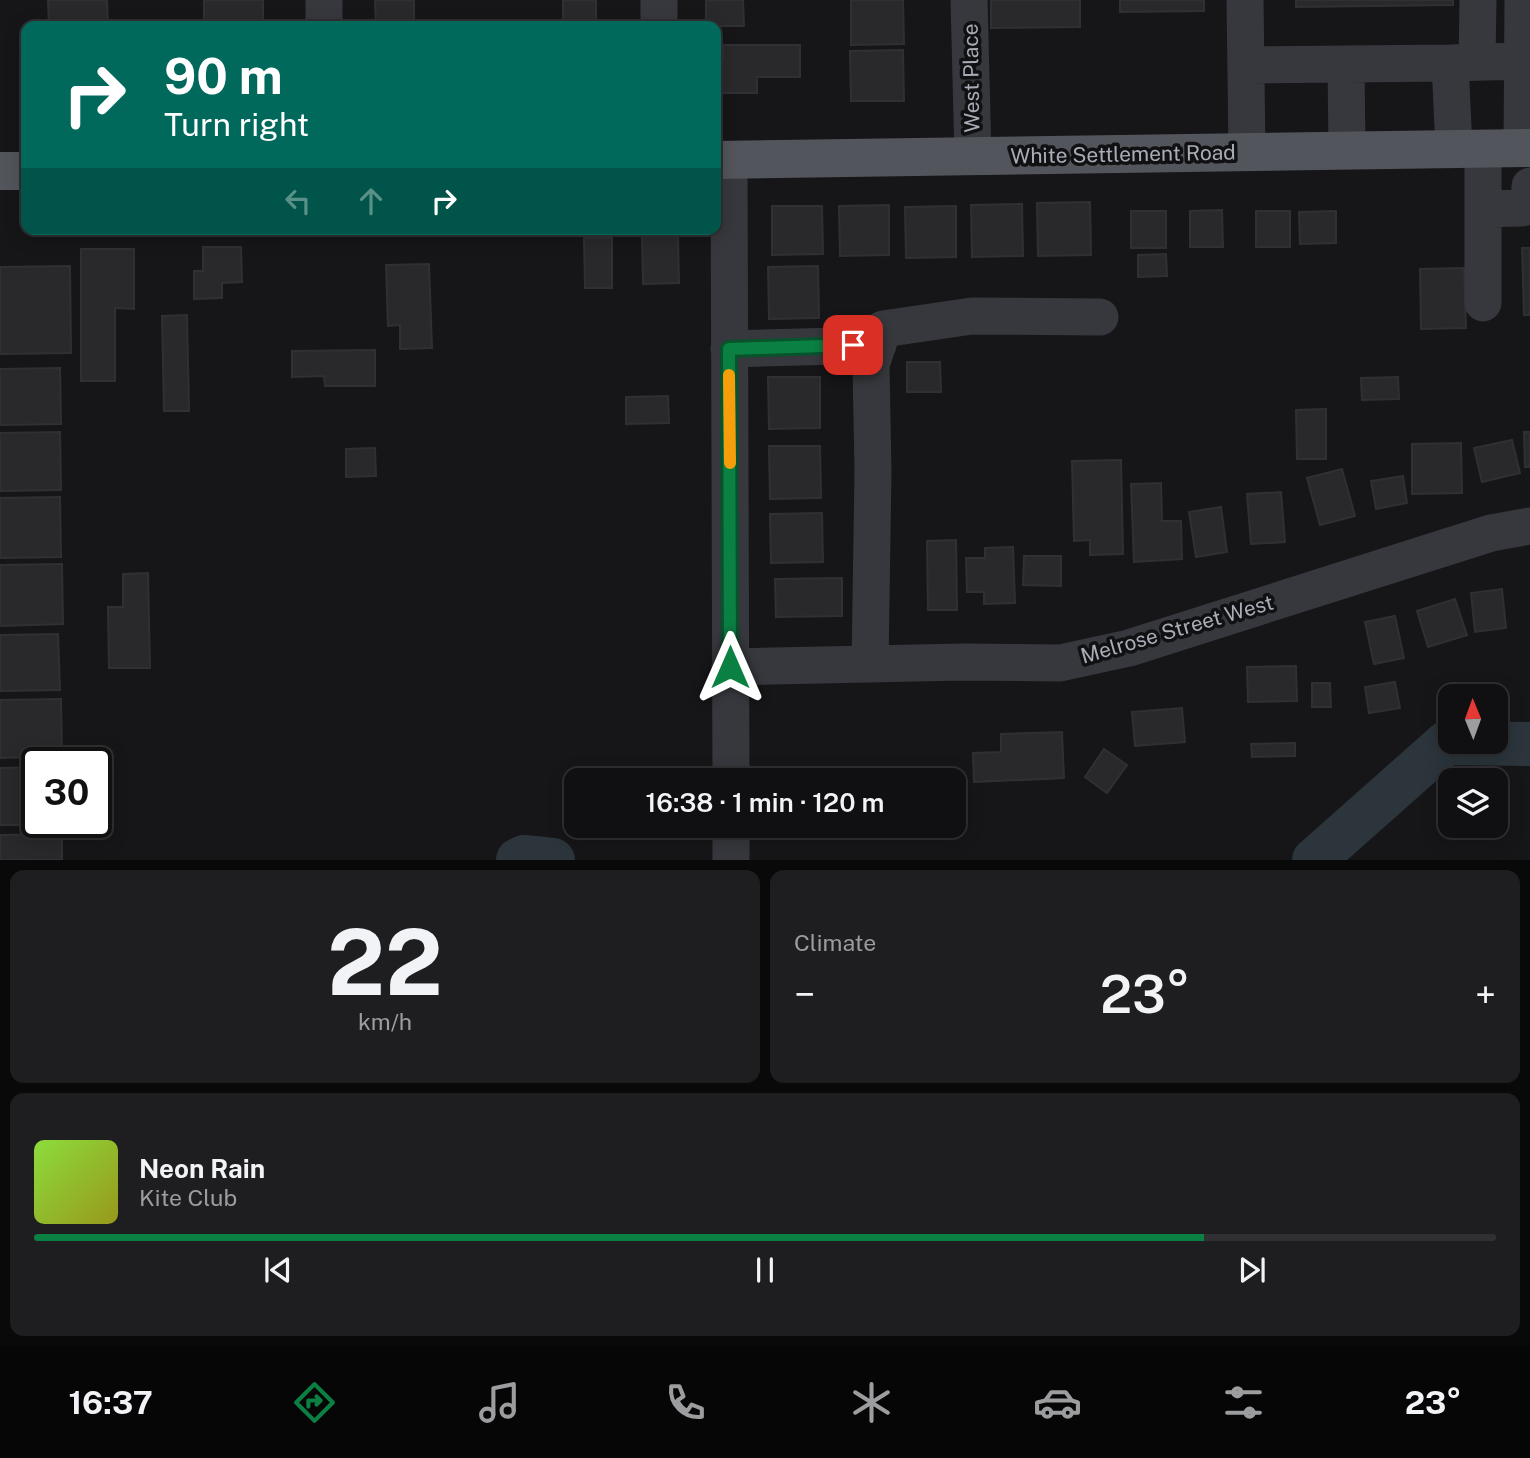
<!DOCTYPE html>
<html lang="en">
<head>
<meta charset="utf-8">
<style>
  body { margin:0; font-family:"Public Sans",sans-serif; background:#1e1e20; color:#f1f3f6; height:100vh; display:flex; flex-direction:column; font-size:26px; white-space:nowrap }
  * { box-sizing:border-box; margin:0 }
  p { font-size:23px; color:#9c9d9f }
  .icon { flex:none; width:38px; height:38px; fill:none; stroke:currentColor; stroke-width:2; stroke-linecap:round; stroke-linejoin:round }
  .map { position:relative; height:860px; overflow:hidden }
  .panel { display:flex; flex-direction:column; gap:10px; padding:10px; background:#09090a; flex:1 }
  .panel>* { flex:none }
  .banner { position:absolute; left:21px; top:21px; width:700px; height:214px; border-radius:14px; box-shadow:0 4px 18px #0003,0 0 0 2px #303032; background:#00695c; color:#fff; overflow:hidden }
  .needle { width:46px; rotate:359deg }
  .controls { position:absolute; left:1438px; top:684px; display:grid; gap:14px }
  .controls a { display:grid; place-items:center; width:70px; height:70px; border-radius:14px; background:#101012; box-shadow:0 4px 18px #0003,0 0 0 2px #303032; font-size:35px }
  .speed { position:absolute; left:21px; top:747px; display:flex; gap:14px; font-size:35px; font-weight:700; text-align:center }
  .speed>* { display:grid; place-content:center; width:91px; height:91px; border-radius:50%; background:#101012; box-shadow:0 4px 18px #0003,0 0 0 2px #303032; line-height:1 }
  .speed .limit { border:4px solid #111; border-radius:10px; background:#fff; color:#111 }
  .pin { position:absolute; display:grid; place-items:center; width:60px; height:60px; color:#fff; margin:-30px; border-radius:14px; box-shadow:0 4px 10px #0006 }
  .me { position:absolute; width:77px; margin:-38px; rotate:0deg; stroke-linejoin:round; filter:drop-shadow(0 0 5px #0008) }
  .turn { display:flex; align-items:center; gap:24px; height:147px; padding:0 28px; font-size:32px }
  .turn .icon { width:91px; height:91px; stroke-width:2.5 }
  .turn b { display:block; font-size:49px; line-height:60px }
  .lanes { display:flex; align-items:center; height:66px; padding:0 28px; background:#0003; justify-content:center; gap:35px; direction:ltr }
  .lanes .off { opacity:.35 }
  .big { font-size:52px; font-weight:600; line-height:1.1 }
  .panel .widget { flex:1; display:flex; flex-direction:column; justify-content:center; gap:10px; min-width:0; padding:0 24px; border-radius:14px; background:#1e1e20 }
  .panel .dial { align-items:center; gap:0 }
  .dial b { font-size:91px; line-height:1 }
  .song { display:flex; align-items:center; gap:21px }
  .cover { width:84px; height:84px; border-radius:10px; background:linear-gradient(135deg,hsl(90 70% 55%),hsl(60 70% 35%)) }
  .played { height:7px; border-radius:4px; background:linear-gradient(90deg,#0b8043 80%,#303032 80%) }
  .keys { display:flex; justify-content:space-around; direction:ltr }
  .heat { display:flex; justify-content:space-between; align-items:center; font-size:38px; direction:ltr }
  .panel .tiles { flex:1; display:grid; gap:10px; grid-template-columns:1fr 1fr }
  .widget:last-child { grid-column:span 2 }
  .trip { position:absolute; left:564px; top:768px; width:402px; height:70px; border-radius:14px; background:#101012; box-shadow:0 4px 18px #0003,0 0 0 2px #303032; font-weight:600; line-height:70px; text-align:center }
  .menu { display:flex; height:112px; justify-content:space-around; align-items:center; background:#060607; color:#9c9d9f }
  .menu .icon { width:49px; height:49px }
  .menu .on { color:#0b8043 }
  .menu b { font-size:32px; color:#f1f3f6 }
  .map>svg:first-child { display:block }
  .lines { fill:none; stroke-linecap:round; stroke-linejoin:round }
  .river { stroke:#2c353c; stroke-width:44 }
  .building { fill:#29292c; stroke:#303034; stroke-width:2 }
  .minor { stroke:#37383d; stroke-width:37 }
  .major { stroke:#53555c; stroke-width:38 }
  .route-casing { stroke:#07532c; stroke-width:18 }
  .route { stroke:#0b8043; stroke-width:12 }
  .slow { stroke:#f59e0b; stroke-width:12 }
  .labels { text-anchor:middle; dominant-baseline:central; stroke-width:7; stroke-linejoin:round; paint-order:stroke }
  .street-label { font-size:21px; fill:#a8adb8; stroke:#111113 }
</style>
</head>
<body>
<div class="map">
<svg width="1530" height="860" viewBox="0 0 1530 860">
  <rect width="100%" height="100%" fill="#161618"/>
  <g class="lines">
    <path class="river" d="M518 860 524 857 553 860
      M1314 860 1446 743 1530 744"/>
  </g>
  <path class="building" d="M48 0H107L108 26H49Z
    M204 0H263V26H204Z
    M375 0H414V26H376Z
    M563 0H596V26H563Z
    M706 0H743L744 26H706Z
    M851 0H903L904 44 851 45Z
    M991 0H1080V27L991 28Z
    M1120 0H1204V11L1120 12Z
    M1296 0H1453V5L1296 7Z
    M723 45H800V77H757V93H716V60H723Z
    M903 50 904 101H851L850 51Z
    M1090 202 1091 255 1038 256 1037 203Z
    M1022 204 1023 256 972 257 971 205Z
    M889 205V255L840 256 839 206Z
    M772 206H822L823 254 772 255Z
    M956 206V257L906 258 905 207Z
    M1222 210 1223 247H1190V211Z
    M1131 211H1166V248H1131Z
    M1256 211H1290V247H1256Z
    M1336 211V243L1300 244 1299 212Z
    M678 235 679 283 643 284 642 236Z
    M584 238H612V288H585Z
    M203 247H241L242 282 222 283V298L194 299V271H203Z
    M1522 248H1530V315H1524Z
    M81 249H134V309L115 308V381H81Z
    M1166 254 1167 276 1138 277V255Z
    M429 264 432 348 400 349V325L388 326 386 265Z
    M70 266 71 353 0 354V267Z
    M818 266 819 318 769 319 768 267Z
    M1464 268 1466 328 1421 329 1420 269Z
    M187 315 189 411H164L162 316Z
    M375 350V386H325L324 376 292 377V351Z
    M907 362H940L941 392H907Z
    M60 368 61 424 0 425V369Z
    M768 377H820V428L769 429Z
    M1398 377 1399 399 1362 400 1361 378Z
    M668 396 669 423 626 424V397Z
    M1326 409V459H1297L1296 410Z
    M60 432 61 490 0 491V433Z
    M1524 432H1530V467H1525Z
    M1512 440 1520 473 1482 482 1474 448Z
    M1461 443 1462 493 1412 494V444Z
    M769 446H820L821 498 770 499Z
    M375 448 376 476 346 477V449Z
    M1121 460 1123 554 1090 555V540L1074 541 1072 461Z
    M1342 469 1355 516 1320 525 1307 478Z
    M1403 476 1407 503 1376 509 1371 481Z
    M1161 483 1162 521H1181L1182 559 1134 562 1131 484Z
    M1281 492 1285 542 1251 544 1247 494Z
    M60 497 61 557 0 558V498Z
    M1221 507 1227 552 1196 557 1189 512Z
    M822 513 823 562 771 563 770 514Z
    M956 540 957 610H928L927 541Z
    M1013 547 1015 603 984 604V592H967L966 558H985V548Z
    M1024 556H1061V586L1023 585Z
    M62 564 63 624 0 626V565Z
    M148 573 150 668H109L108 607H123V574Z
    M842 578V616L776 617 775 579Z
    M1502 589 1506 628 1475 632 1471 593Z
    M1455 599 1467 635 1428 647 1417 611Z
    M1395 616 1404 658 1374 664 1365 622Z
    M58 634 60 690 0 691V635Z
    M1296 666 1297 701 1248 702 1247 667Z
    M1395 682 1400 708 1369 713 1365 687Z
    M1312 683H1330L1331 707H1312Z
    M61 699 62 756 0 758V700Z
    M1182 708 1185 742 1135 746 1132 712Z
    M1062 732 1064 778 974 782 973 753 1001 752V734Z
    M1295 743V756L1252 757 1251 744Z
    M1104 749 1127 765 1107 793 1085 777Z
    M37 767V822H59V825H0V768Z
    M62 834V860H0V835Z"/>
  <g class="lines">
    <path class="minor" d="M324 0V26
      M659 0V26
      M969 0 973 156
      M1245 0 1247 152
      M1477 62 1478 0
      M1450 63 1522 61
      M1346 64 1450 63 1454 149
      M1246 65 1346 64 1347 150
      M1522 148 1523 0
      M729 160 731 780
      M1483 209 1522 208 1530 202V186
      M1483 303V149
      M729 349 878 345
      M870 664 873 471 871 365 883 329 972 316 1100 317
      M730 667 963 662 1060 663 1129 648 1491 533 1530 526
      M731 826V860"/>
    <path class="major" d="M716 160 1530 148
      M0 171H26"/>
  </g>
  <g class="lines">
    <g class="route-casing">
      <path id="route" d="M730 667 729 349 853 345"/>
    </g>
    <use href="#route" class="route"/>
    <path class="slow" d="M729 375 730 463"/>
  </g>
  <g class="labels">
    <g class="street-label">
      <text transform="translate(971 78) rotate(-91)">West Place</text>
      <text transform="translate(1123 154) rotate(-1)">White Settlement Road</text>
      <text transform="translate(1177 629) rotate(-16)">Melrose Street West</text>
    </g>
  </g>
</svg>
<div class="controls">
<a><svg class="needle" viewBox="-14 -14 28 28"><path d="M0-13l5 13h-10z" fill="#e53935"/><path d="M0 13l5-13h-10z" fill="#9c9d9f"/></svg></a>
<a><svg class="icon" aria-label="layers" viewBox="0 0 24 24"><path d="M12 4l9 5-9 5-9-5zM3 14l9 5 9-5"/></svg></a>
</div>
<div class="speed"><div class="limit">30</div></div>
<div class="pin" style="left:853px;top:345px;background:#d93025"><svg class="icon" aria-label="arrive" viewBox="0 0 24 24"><path d="M6 21V4h12l-3 4 3 4H6"/></svg></div>
<svg class="me" style="left:730px;top:667px" viewBox="-20 -20 40 40"><path d="M0-17L14 15 0 8-14 15z" fill="#0b8043" stroke="#fff" stroke-width="4"/></svg>
<div class="trip">16:38 · 1 min · 120 m</div>
<div class="banner">
<div class="turn"><svg class="icon" aria-label="right" viewBox="0 0 24 24"><path d="M7 20v-9h11M14 6l5 5-5 5"/></svg><div><b>90 m</b>Turn right</div></div>
<div class="lanes"><svg class="icon off" aria-label="left" viewBox="0 0 24 24"><path d="M17 20v-9H6M10 6l-5 5 5 5"/></svg><svg class="icon off" aria-label="ahead" viewBox="0 0 24 24"><path d="M12 20V5M6 11l6-6 6 6"/></svg><svg class="icon" aria-label="right" viewBox="0 0 24 24"><path d="M7 20v-9h11M14 6l5 5-5 5"/></svg></div>
</div>
</div>
<section class="panel">
<div class="tiles">
<div class="widget dial"><b>22</b><p>km/h</p></div>
<div class="widget"><p>Climate</p>
<div class="heat"><a>−</a><b class="big">23°</b><a>+</a></div>
</div>
<div class="widget">
<div class="song"><i class="cover"></i><div><b>Neon Rain</b><p>Kite Club</p></div></div>
<div class="played"></div>
<div class="keys"><svg class="icon" aria-label="previous" viewBox="0 0 24 24"><path d="M18 5L8 12l10 7zM5 5v14"/></svg><svg class="icon" aria-label="pause" viewBox="0 0 24 24"><path d="M8 5v14M16 5v14"/></svg><svg class="icon" aria-label="next" viewBox="0 0 24 24"><path d="M6 5l10 7-10 7zM19 5v14"/></svg></div>
</div>
</div>
</section>
<nav class="menu">
<b>16:37</b>
<svg class="icon on" aria-label="directions" viewBox="0 0 24 24"><path d="M12 3l9 9-9 9-9-9zM9 14v-3h6M13 9l2 2-2 2"/></svg>
<svg class="icon" aria-label="music" viewBox="0 0 24 24"><path d="M9 18V5l10-2v13"/><circle cx="6" cy="18" r="3"/><circle cx="16" cy="16" r="3"/></svg>
<svg class="icon" aria-label="phone" viewBox="0 0 24 24"><path d="M5 4h4l2 5-3 2q2 4 5 5l2-3 5 2v4C11 20 4 13 5 4z"/></svg>
<svg class="icon" aria-label="climate" viewBox="0 0 24 24"><path d="M12 3v18M4 7l16 10M4 17L20 7"/></svg>
<svg class="icon" aria-label="car" viewBox="0 0 24 24"><path d="M5 17H2v-5l4-1 3-4h7l3 4 3 1v5h-3M9 17h6M6 11h13"/><circle cx="7" cy="17" r="2"/><circle cx="17" cy="17" r="2"/></svg>
<svg class="icon" aria-label="filters" viewBox="0 0 24 24"><path d="M4 7h16M4 17h16"/><circle cx="9" cy="7" r="2"/><circle cx="15" cy="17" r="2"/></svg>
<b>23°</b>
</nav>
</body>
</html>
